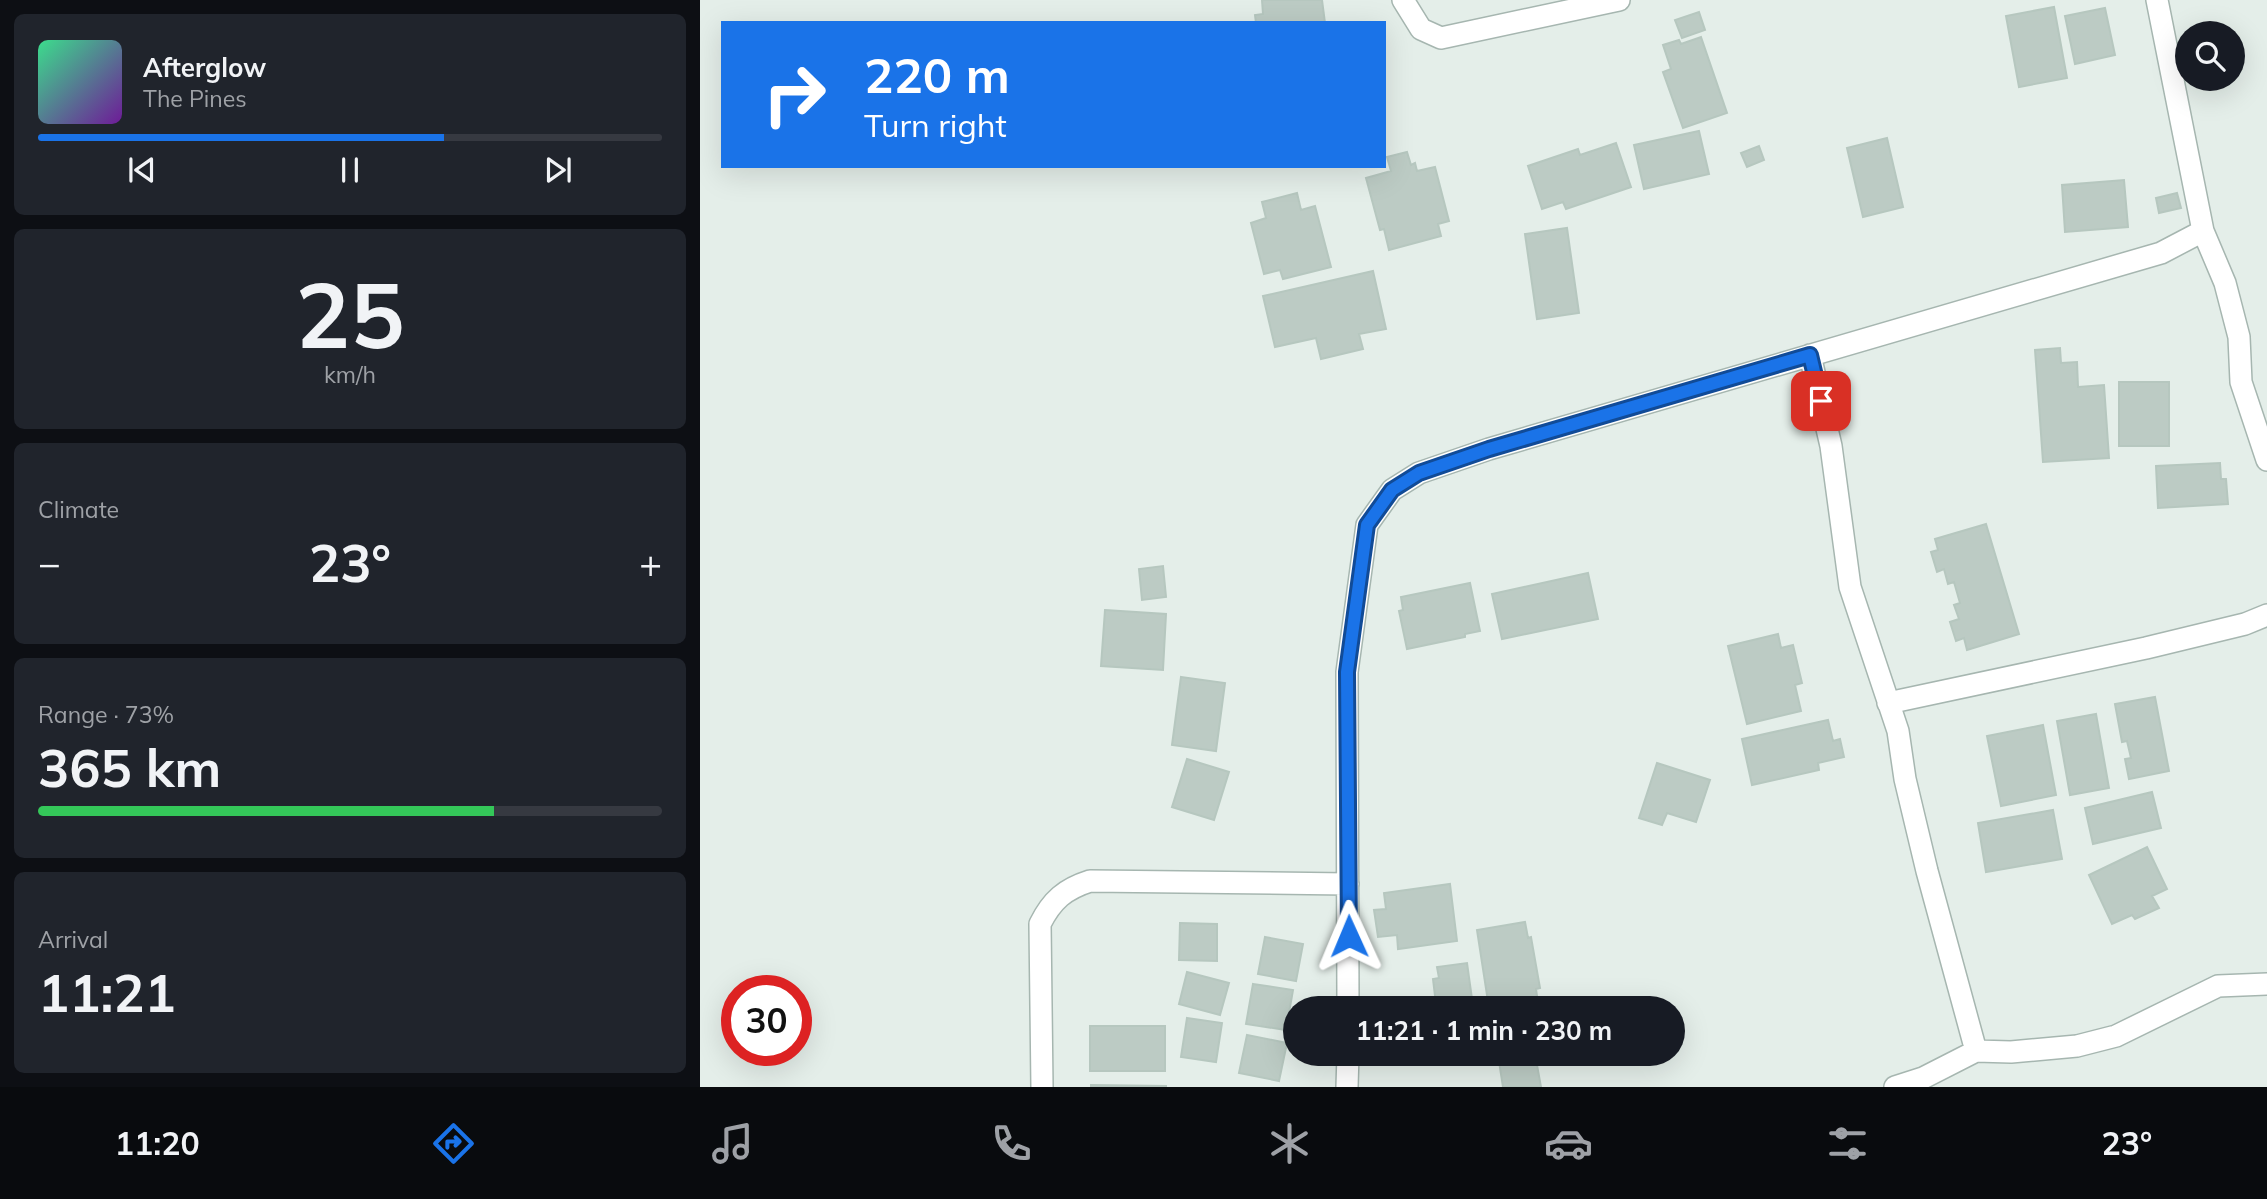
<!DOCTYPE html>
<html lang="en">
<head>
<meta charset="utf-8">
<style>
  body { margin:0; font-family:Mulish,sans-serif; background:#20242c; color:#f1f3f6; height:100vh; display:flex; flex-direction:column; font-size:26px; white-space:nowrap }
  * { box-sizing:border-box; margin:0 }
  p { font-size:23px; color:#9ea1a6 }
  .icon { flex:none; width:38px; height:38px; fill:none; stroke:currentColor; stroke-width:2; stroke-linecap:round; stroke-linejoin:round }
  .map { position:relative; flex:1; overflow:hidden }
  .drawer { display:flex; flex-direction:column; gap:14px; padding:14px; background:#0d0f14; width:700px }
  .drawer>* { flex:none }
  .hud { position:absolute; left:21px; top:21px; width:665px; height:147px; border-radius:0px; box-shadow:0 7px 28px #0002; background:#1a73e8; color:#fff; overflow:hidden }
  .fabs { position:absolute; left:1475px; top:21px; display:grid; gap:14px }
  .fabs a { display:grid; place-items:center; width:70px; height:70px; border-radius:50%; background:#171b24; box-shadow:0 7px 28px #0002; font-size:35px }
  .speed { position:absolute; left:21px; top:975px; display:flex; gap:14px; font-size:35px; font-weight:700; text-align:center }
  .speed>* { display:grid; place-content:center; width:91px; height:91px; border-radius:50%; background:#171b24; box-shadow:0 7px 28px #0002; line-height:1 }
  .speed .limit { border:10px solid #d22; background:#fff; color:#111 }
  .pin { position:absolute; display:grid; place-items:center; width:60px; height:60px; color:#fff; margin:-30px; border-radius:14px; box-shadow:0 4px 10px #0006 }
  .me { position:absolute; width:77px; margin:-38px; rotate:359deg; stroke-linejoin:round; filter:drop-shadow(0 0 5px #0008) }
  .turn { display:flex; align-items:center; gap:24px; height:147px; padding:0 28px; font-size:32px }
  .turn .icon { width:91px; height:91px; stroke-width:2.5 }
  .turn b { display:block; font-size:49px; line-height:60px }
  .big { font-size:52px; font-weight:700; line-height:1.1 }
  .drawer .widget { flex:1; display:flex; flex-direction:column; justify-content:center; gap:10px; min-width:0; padding:0 24px; border-radius:10px; background:#20242c }
  .drawer .dial { align-items:center; gap:0 }
  .dial b { font-size:91px; line-height:1 }
  .song { display:flex; align-items:center; gap:21px }
  .cover { width:84px; height:84px; border-radius:10px; background:linear-gradient(135deg,hsl(150 70% 55%),hsl(280 70% 35%)) }
  .played { height:7px; border-radius:4px; background:linear-gradient(90deg,#1a73e8 65%,#363941 65%) }
  .keys { display:flex; justify-content:space-around; direction:ltr }
  .heat { display:flex; justify-content:space-between; align-items:center; font-size:38px; direction:ltr }
  .charge { height:10px; border-radius:5px; background:linear-gradient(90deg,#34c759 73%,#363941 0) }
  .trip { position:absolute; left:583px; top:996px; width:402px; height:70px; border-radius:35px; background:#171b24; box-shadow:0 7px 28px #0002; font-weight:700; line-height:70px; text-align:center }
  .tab-bar { display:flex; height:112px; justify-content:space-around; align-items:center; background:#090b0e; color:#9ea1a6 }
  .tab-bar .icon { width:49px; height:49px }
  .tab-bar .current { color:#1a73e8 }
  .tab-bar b { font-size:32px; color:#f1f3f6 }
  main { display:flex; flex:1; min-height:0 }
  .map>svg:first-child { display:block }
  .building { fill:#bccbc4; stroke:#b6c7bf; stroke-width:2 }
  .lines { fill:none; stroke-linecap:round; stroke-linejoin:round }
  .street-casing { stroke:#a6b6b0; stroke-width:24 }
  .street { stroke:#fff; stroke-width:21 }
  .route-casing { stroke:#114b97; stroke-width:18 }
  .route { stroke:#1a73e8; stroke-width:12 }
</style>
</head>
<body>
<main>
<section class="drawer">
<div class="widget">
<div class="song"><i class="cover"></i><div><b>Afterglow</b><p>The Pines</p></div></div>
<div class="played"></div>
<div class="keys"><svg class="icon" aria-label="previous" viewBox="0 0 24 24"><path d="M18 5L8 12l10 7zM5 5v14"/></svg><svg class="icon" aria-label="pause" viewBox="0 0 24 24"><path d="M8 5v14M16 5v14"/></svg><svg class="icon" aria-label="next" viewBox="0 0 24 24"><path d="M6 5l10 7-10 7zM19 5v14"/></svg></div>
</div>
<div class="widget dial"><b>25</b><p>km/h</p></div>
<div class="widget"><p>Climate</p>
<div class="heat"><a>−</a><b class="big">23°</b><a>+</a></div>
</div>
<div class="widget"><p>Range · 73%</p><b class="big">365 km</b><div class="charge"></div></div>
<div class="widget"><p>Arrival</p><b class="big">11:21</b></div>
</section>
<div class="map">
<svg width="1567" height="1087" viewBox="0 0 1567 1087">
  <rect width="100%" height="100%" fill="#e4eee9"/>
  <path class="building" d="M562 0H622L625 23H556L555 15 563 14Z
    M1354 7 1367 78 1319 87 1306 16Z
    M1405 8 1415 55 1375 64 1365 16Z
    M999 12 1005 30 982 38 975 20Z
    M1001 37 1027 113 983 128 963 72 971 69 963 45 979 40 981 44Z
    M999 131 1009 174 944 189 934 145Z
    M1187 138 1203 207 1163 217 1147 148Z
    M916 143 931 187 866 209 863 202 842 209 828 166 878 149 880 155Z
    M1059 146 1064 160 1047 167 1041 153Z
    M707 152 711 165 715 163 717 171 735 167 749 221 738 224 741 236 689 250 684 229 680 230 666 178 691 171 687 157Z
    M1424 180 1428 227 1365 232 1362 185Z
    M597 193 601 210 615 206 631 267 583 279 580 270 564 274 551 223 566 218 562 202Z
    M1477 193 1481 208 1459 213 1456 198Z
    M867 228 879 313 837 319 825 234Z
    M673 271 686 329 659 334 663 349 621 359 616 338 575 347 563 296Z
    M1360 348 1361 363 1377 362 1378 387 1404 385 1409 458 1343 462 1335 350Z
    M1419 382H1469V446H1419Z
    M1520 463 1521 479H1526L1528 504 1458 508 1456 466Z
    M1286 524 1319 634 1267 650 1264 638 1256 641 1250 622 1259 619 1254 605 1260 603 1254 582 1248 584 1244 569 1237 572 1231 552 1238 550 1235 539Z
    M463 566 466 597 442 600 439 569Z
    M888 573 898 619 802 639 792 594Z
    M770 583 780 631 765 634V637L707 649 699 611 703 610 701 597Z
    M405 610 466 614 463 670 401 666Z
    M1078 634 1081 648 1093 645 1102 683 1095 685 1101 711 1047 724 1028 646Z
    M481 677 525 683 516 751 472 745Z
    M1455 697 1469 771 1429 779 1425 759 1431 758 1427 741 1422 742 1415 704Z
    M1396 714 1409 788 1370 795 1357 721Z
    M1128 720 1133 741 1140 739 1144 757 1118 763 1119 770 1052 785 1042 739Z
    M1343 725 1356 795 1301 806 1287 736Z
    M487 759 529 772 514 820 472 807Z
    M957 763 1010 780 996 822 967 813 962 825 939 818Z
    M1452 792 1461 828 1393 844 1385 808Z
    M1353 810 1362 859 1286 872 1278 823Z
    M1447 847 1467 889 1452 896 1459 908 1435 919 1432 915 1412 924 1389 875Z
    M750 884 757 941 698 949 697 935 678 937 674 910 686 909 684 893Z
    M825 922 828 938 831 937 840 988 836 989 838 1003 789 1008 777 930Z
    M480 923 517 924V961L479 960Z
    M565 937 603 944 596 981 558 974Z
    M767 963 772 999 736 1004 733 979 739 978 737 967Z
    M487 972 529 983 520 1015 479 1004Z
    M553 984 593 990 586 1030 546 1024Z
    M487 1018 522 1023 516 1062 481 1057Z
    M390 1026H465V1071H390Z
    M547 1035 587 1043 579 1081 539 1073Z
    M807 1054H835L841 1087H803L798 1055Z
    M391 1085 466 1086V1087H391Z"/>
  <g class="lines">
    <g class="street-casing">
      <path id="street" d="M703 0 721 29 741 38 919 0
        M1503 231 1525 283 1539 337 1541 382 1567 460
        M1110 355 1131 446 1150 587 1198 731 1205 779 1227 871 1276 1051
        M1188 703 1446 648 1545 624 1567 615
        M648 1008 647 672 667 525 692 490 719 473 789 449 1461 253 1503 231 1457 0
        M342 1087 340 924C352 900 365 889 390 881L648 884
        M647 1087 648 1054
        M1195 1087 1223 1078 1276 1051 1311 1052 1377 1046 1416 1036 1518 986 1567 984"/>
    </g>
    <use href="#street" class="street"/>
  </g>
  <g class="lines">
    <g class="route-casing">
      <path id="route" d="M649 936 647 672 667 525 692 490 719 473 789 449 1110 355 1121 401"/>
    </g>
    <use href="#route" class="route"/>
  </g>
</svg>
<div class="fabs">
<a><svg class="icon" aria-label="search" viewBox="0 0 24 24"><circle cx="10" cy="10" r="6"/><path d="M15 15l6 6"/></svg></a>
</div>
<div class="speed"><div class="limit">30</div></div>
<div class="pin" style="left:1121px;top:401px;background:#d93025"><svg class="icon" aria-label="arrive" viewBox="0 0 24 24"><path d="M6 21V4h12l-3 4 3 4H6"/></svg></div>
<svg class="me" style="left:649px;top:936px" viewBox="-20 -20 40 40"><path d="M0-17L14 15 0 8-14 15z" fill="#1a73e8" stroke="#fff" stroke-width="4"/></svg>
<div class="trip">11:21 · 1 min · 230 m</div>
<div class="hud">
<div class="turn"><svg class="icon" aria-label="right" viewBox="0 0 24 24"><path d="M7 20v-9h11M14 6l5 5-5 5"/></svg><div><b>220 m</b>Turn right</div></div>
</div>
</div>
</main>
<nav class="tab-bar">
<b>11:20</b>
<svg class="icon current" aria-label="directions" viewBox="0 0 24 24"><path d="M12 3l9 9-9 9-9-9zM9 14v-3h6M13 9l2 2-2 2"/></svg>
<svg class="icon" aria-label="music" viewBox="0 0 24 24"><path d="M9 18V5l10-2v13"/><circle cx="6" cy="18" r="3"/><circle cx="16" cy="16" r="3"/></svg>
<svg class="icon" aria-label="phone" viewBox="0 0 24 24"><path d="M5 4h4l2 5-3 2q2 4 5 5l2-3 5 2v4C11 20 4 13 5 4z"/></svg>
<svg class="icon" aria-label="climate" viewBox="0 0 24 24"><path d="M12 3v18M4 7l16 10M4 17L20 7"/></svg>
<svg class="icon" aria-label="car" viewBox="0 0 24 24"><path d="M5 17H2v-5l4-1 3-4h7l3 4 3 1v5h-3M9 17h6M6 11h13"/><circle cx="7" cy="17" r="2"/><circle cx="17" cy="17" r="2"/></svg>
<svg class="icon" aria-label="filters" viewBox="0 0 24 24"><path d="M4 7h16M4 17h16"/><circle cx="9" cy="7" r="2"/><circle cx="15" cy="17" r="2"/></svg>
<b>23°</b>
</nav>
</body>
</html>
